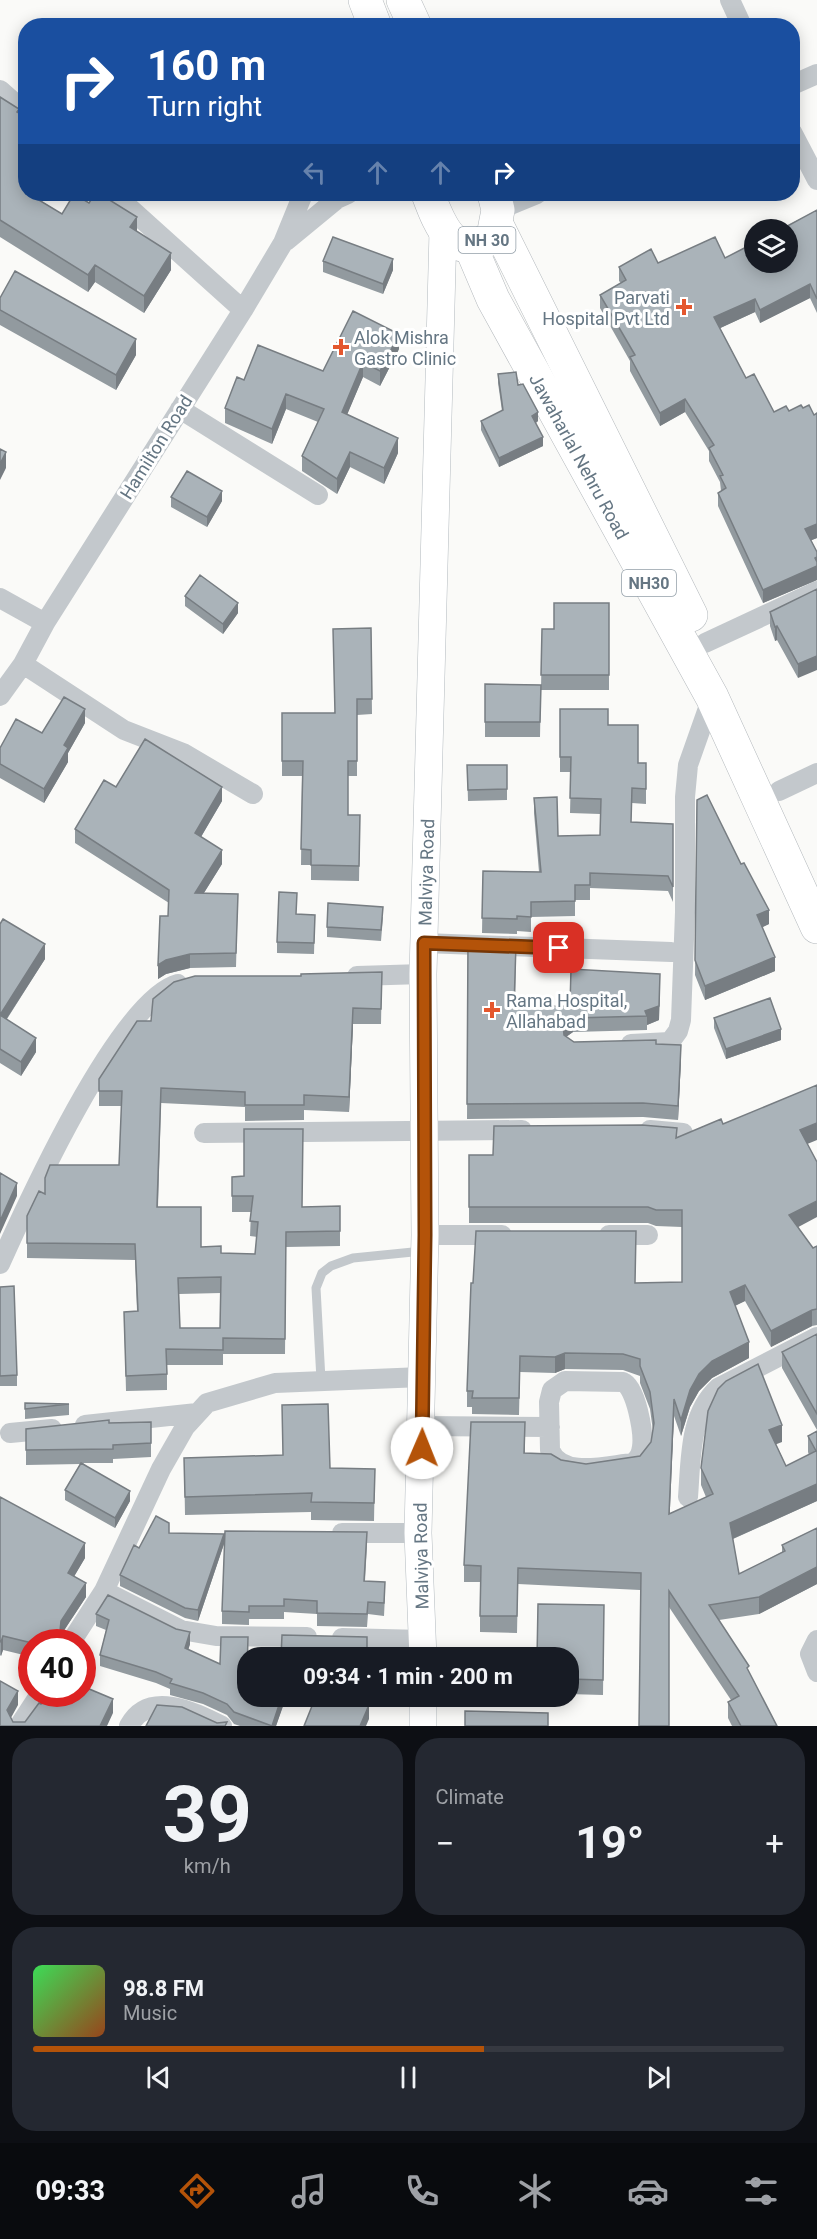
<!DOCTYPE html>
<html lang="en">
<head>
<meta charset="utf-8">
<style>
  body { margin:0; font-family:Roboto,sans-serif; background:#242831; color:#f1f3f6; height:100vh; display:flex; flex-direction:column; font-size:22px; white-space:nowrap }
  * { box-sizing:border-box; margin:0 }
  p { font-size:20px; color:#9ea1a6 }
  .icon { flex:none; width:33px; height:33px; fill:none; stroke:currentColor; stroke-width:2; stroke-linecap:round; stroke-linejoin:round }
  .map { position:relative; height:1726px; overflow:hidden }
  .sheet { display:flex; flex-direction:column; gap:12px; padding:12px; background:#0d0f14; flex:1 }
  .sheet>* { flex:none }
  .banner { position:absolute; left:18px; top:18px; width:782px; height:183px; border-radius:24px; box-shadow:0 3px 15px #0003; background:#1a4fa0; color:#fff; overflow:hidden }
  .fabs { position:absolute; left:744px; top:219px; display:grid; gap:12px }
  .fabs a { display:grid; place-items:center; width:54px; height:54px; border-radius:50%; background:#171b24; box-shadow:0 3px 15px #0003; font-size:30px }
  .speed { position:absolute; left:18px; top:1629px; display:flex; gap:12px; font-size:30px; font-weight:700; text-align:center }
  .speed>* { display:grid; place-content:center; width:78px; height:78px; border-radius:50%; background:#171b24; box-shadow:0 3px 15px #0003; line-height:1 }
  .speed .limit { border:9px solid #d22; background:#fff; color:#111 }
  .pin { position:absolute; display:grid; place-items:center; width:51px; height:51px; color:#fff; margin:-26px; border-radius:12px; box-shadow:0 3px 9px #0006 }
  .me { position:absolute; width:66px; margin:-33px; rotate:1deg; stroke-linejoin:round; filter:drop-shadow(0 0 4px #0008) }
  .turn { display:flex; align-items:center; gap:21px; height:126px; padding:0 30px; font-size:27px }
  .turn .icon { width:78px; height:78px; stroke-width:2.5 }
  .turn b { display:block; font-size:42px; line-height:51px }
  .lanes { display:flex; align-items:center; height:57px; padding:0 30px; background:#0003; justify-content:center; gap:30px; direction:ltr }
  .lanes .off { opacity:.35 }
  .big { font-size:45px; font-weight:700; line-height:1.1 }
  .sheet .widget { flex:1; display:flex; flex-direction:column; justify-content:center; gap:9px; min-width:0; padding:0 21px; border-radius:24px; background:#242831 }
  .sheet .dial { align-items:center; gap:0 }
  .dial b { font-size:78px; line-height:1 }
  .song { display:flex; align-items:center; gap:18px }
  .cover { width:72px; height:72px; border-radius:9px; background:linear-gradient(135deg,hsl(130 70% 55%),hsl(20 70% 35%)) }
  .played { height:6px; border-radius:3px; background:linear-gradient(90deg,#b45309 60%,#363941 60%) }
  .keys { display:flex; justify-content:space-around; direction:ltr }
  .heat { display:flex; justify-content:space-between; align-items:center; font-size:33px; direction:ltr }
  .sheet .tiles { flex:1; display:grid; gap:12px; grid-template-columns:1fr 1fr }
  .widget:last-child { grid-column:span 2 }
  .trip { position:absolute; left:237px; top:1647px; width:342px; height:60px; border-radius:24px; background:#171b24; box-shadow:0 3px 15px #0003; font-weight:700; line-height:60px; text-align:center }
  .tabs { display:flex; height:96px; justify-content:space-around; align-items:center; background:#090b0e; color:#9ea1a6 }
  .tabs .icon { width:42px; height:42px }
  .tabs .active { color:#b45309 }
  .tabs b { font-size:27px; color:#f1f3f6 }
  .map>svg:first-child { display:block }
  .lines { fill:none; stroke-linecap:round; stroke-linejoin:round }
  .secondary-casing { stroke:#b3babf; stroke-width:28 }
  .highway-casing { stroke:#b4b9bd; stroke-width:34 }
  .lane { stroke:#c3c8cc; stroke-width:9 }
  .street { stroke:#c3c8cc; stroke-width:20 }
  .secondary { stroke:#fff; stroke-width:27 }
  .highway { stroke:#fff; stroke-width:33 }
  .wall { fill:#929a9f; fill-rule:evenodd }
  .shaded-wall { fill:#777d82 }
  .building { fill:#aab3b9; stroke:#777d82; stroke-width:1.5; fill-rule:evenodd }
  .route-casing { stroke:#753606; stroke-width:15 }
  .route { stroke:#b45309; stroke-width:10 }
  .poi-dot { fill:#e4572e; stroke:#fff; stroke-width:2 }
  .labels { text-anchor:middle; dominant-baseline:central; stroke-width:6; stroke-linejoin:round; paint-order:stroke }
  .shield { fill:#fff; stroke:#939fa8; stroke-width:1.5 }
  .shield-label { font-size:16px; font-weight:bold; fill:#657683 }
  .poi-label { font-size:18px; fill:#657683; stroke:#fff; text-anchor:start }
  .street-label { font-size:18px; fill:#657683; stroke:#fff }
</style>
</head>
<body>
<div class="map">
<svg width="817" height="1726" viewBox="0 0 817 1726">
  <rect width="100%" height="100%" fill="#fafaf8"/>
  <g class="lines">
    <g class="secondary-casing">
      <g id="secondary">
        <path id="s1" d="M423 1658 418 1533 425 1235 423 974 443 231"/>
        <path d="M423 1726V1696"/>
      </g>
    </g>
    <g class="highway-casing">
      <g id="highway">
        <path d="M365 0 375 26"/>
        <path d="M403 0 415 26"/>
        <path d="M428 194C439 223 454 266 493 236L498 210 494 194"/>
        <path d="M497 225 691 615"/>
        <path id="s2" d="M470 245 493 299 712 697 817 927"/>
      </g>
    </g>
    <path class="lane" d="M321 1380 316 1288 322 1273 331 1266 353 1258 423 1251"/>
    <path class="street" d="M730 0 742 26
      M792 85 817 74
      M0 90 26 113
      M792 132 817 180
      M114 194 243 310
      M498 210 537 194
      M286 241 337 199 348 194
      M180 409 318 495
      M0 598 45 623
      M705 643 817 591
      M23 664 124 730 183 753 253 794
      M0 696 23 664 45 623 243 310 283 243 303 194
      M779 791 817 773
      M424 943 671 952
      M357 976 423 974
      M631 1044 670 1042 678 1031 681 1020 685 912V797L688 765 712 697
      M650 1130 683 1133
      M204 1133 522 1130
      M425 1235H502
      M609 1235H648
      M0 1264C26 1206 120 999 178 984
      M565 1381 623 1382C636 1387 644 1433 642 1447 641 1454 639 1458 633 1463 608 1465 562 1479 550 1450L549 1402 552 1390Z
      M85 1425 197 1413
      M423 1426 550 1427
      M10 1433 52 1429
      M688 1497C691 1459 689 1415 718 1388L817 1337
      M342 1533H418
      M104 1591 181 1630 216 1636 307 1637
      M342 1638 423 1640
      M817 1640 810 1654 817 1672
      M71 1642 104 1591 161 1469 185 1427 207 1403 275 1383 422 1377
      M19 1726 40 1694
      M129 1726C149 1689 194 1712 222 1726"/>
    <use href="#secondary" class="secondary"/>
    <use href="#highway" class="highway"/>
  </g>
  <path class="wall" d="M0 97 19 113 26 194H37L35 197 62 214 137 231 171 270 144 313 95 282 88 292 0 237Z
    M817 210V313L810 298 760 323 755 312 720 328 746 378 774 412 789 411 803 408 814 415 817 413V538L811 540 817 552V580L763 603 718 506V493L721 491 720 482 709 461V451L685 412 660 426 630 371V361L600 308V295L621 283 619 281V267L658 263 725 258Z
    M323 261 393 270 383 294 323 272Z
    M0 298 136 355 116 390 0 325Z
    M399 349 380 386 363 377 347 414 398 453 384 484 350 467 337 494 302 471V456L318 422 286 409 272 444 225 423V408L244 380 323 371Z
    M498 374 518 385 538 421 536 423 543 446 499 467 481 430V421L502 411 498 383Z
    M171 497 222 501 207 527 171 507Z
    M817 589 798 678 777 640 775 641 770 626V612Z
    M185 596 238 613 223 634 185 606Z
    M609 603V690H541L542 629H554Z
    M371 628 372 714 357 715V776H348V815H360L359 881 311 880V865H301L302 776H282V713H334Z
    M485 684 541 685 540 737H485Z
    M560 709 608 725 638 763H646V804L632 803 631 822 673 824V902L668 891 590 888V900H575V916L531 917V932L517 931V934L482 933 483 871 539 872 534 813V798L558 836 600 835V814L570 813 571 772H560Z
    M85 723 68 753V762L44 803 0 778V748L42 733Z
    M467 765H507V800L468 801Z
    M116 787 222 801 201 837 222 864 204 893 238 894 236 967 190 968 166 974 158 979 168 916 169 903 75 843V829Z
    M697 800 769 924 762 927 775 971 705 1000 695 975Z
    M296 914 315 915 314 954 277 953V942Z
    M383 917 381 941 327 937V927Z
    M0 924 45 959 7 1019 36 1052 21 1076 0 1063Z
    M468 942 516 958 515 1007 570 1006 660 989 659 1020 647 1025V1030L573 1032 566 1037 574 1042 656 1044 681 1059 678 1120 643 1117 467 1119Z
    M382 972 381 1024H353L349 1112 304 1110V1120L245 1121V1107L161 1103 158 1207 201 1247 221 1253 255 1254 257 1237 250 1236 251 1212H232V1177L303 1207 340 1206V1246L286 1247 285 1354H223V1365H167V1390L126 1391 124 1312 137 1311 135 1260 27 1258V1216L45 1194 119 1165 122 1106H99V1079L151 1021 301 976ZM221 1293 220 1328H180L179 1294Z
    M714 1018 781 1040 726 1059 714 1028Z
    M723 1124 807 1144 798 1227 813 1248 817 1246V1325L812 1326 771 1347 745 1301 735 1306 749 1358 712 1378 699 1391 690 1407 681 1436 674 1416 669 1514 706 1497 701 1485V1468L782 1442 776 1444 786 1466 809 1455 808 1452V1436L817 1431V1501L733 1539 739 1574 782 1552V1545L817 1528V1584L759 1614 719 1620 749 1673 777 1726H732L728 1718V1702L731 1700 669 1607 640 1590 518 1584 517 1633 480 1632V1582H464V1565L525 1439V1453L586 1464 640 1456 651 1442 653 1431 650 1409 640 1383V1376L623 1370 565 1369 555 1373 520 1372 519 1415 472 1414V1407H467V1391L636 1283 682 1282V1227L656 1226 648 1223H469V1155H493L677 1138Z
    M0 1287 17 1375V1386H0Z
    M817 1334V1430L782 1368V1352Z
    M25 1403 69 1404V1415L25 1419Z
    M282 1405 330 1468 375 1469 374 1521 311 1520V1512L185 1515 184 1458 283 1455Z
    M151 1422V1457L113 1459V1463H83L130 1501 115 1528 65 1500V1490L80 1464 26 1465V1429L109 1423Z
    M0 1497 85 1558 74 1576 86 1597 61 1635 60 1642H32V1657L3 1650 1 1656 0 1655Z
    M169 1533 224 1544 198 1621 185 1618 120 1586V1575L139 1548Z
    M367 1545 365 1581 385 1595 384 1616 368 1614 367 1627 317 1626V1614L284 1612V1619H249V1625L222 1624V1611Z
    M604 1605 603 1695 568 1694V1658Z
    M96 1614 190 1644 188 1650 220 1664 248 1658V1696H286L276 1726H240L234 1724 227 1715 203 1704 170 1695V1689L156 1683 100 1666V1655L106 1630 96 1626Z"/>
  <path class="shaded-wall" d="M137 217V233L130 227Z
    M171 253V270L144 313V296Z
    M393 259V270L383 294V284Z
    M95 265V282L88 292V275Z
    M810 284V298L760 323V310Z
    M755 299V312L714 331V317Z
    M399 334V349L380 386V371Z
    M136 339V355L116 390V375Z
    M363 362V377L342 427V412Z
    M286 394V409L272 444V429Z
    M685 399V412L660 426V413Z
    M538 412V421L532 425V416Z
    M543 437V446L499 467V458Z
    M398 438V453L384 484V468Z
    M6 452V468L0 480V464Z
    M350 452V467L337 494V479Z
    M222 491V501L207 527V517Z
    M817 524V538L805 543V529Z
    M817 557V580L763 603V590Z
    M238 603V613L223 634V624Z
    M777 626V640L775 641V627Z
    M817 656V670L798 678V664Z
    M85 709V723L68 753V762L44 803V789L64 745Z
    M222 787V801L195 847V833Z
    M222 850V864L195 907V893Z
    M769 910V924L757 930V915Z
    M45 944V959L0 1029V1015Z
    M190 954V968L166 974 158 979V965L166 960Z
    M775 957V971L705 1000V986Z
    M660 974 659 1020 647 1025V1016L645 1011Z
    M353 1008V1024L349 1112V1097Z
    M573 1018V1032L563 1039V1024Z
    M781 1029V1040L726 1059V1049Z
    M36 1038V1052L21 1076V1062Z
    M681 1045V1059L678 1120V1106Z
    M817 1123V1140L800 1147V1130Z
    M17 1183V1196L0 1234V1221Z
    M817 1201V1217L789 1232V1215Z
    M745 1285V1301L730 1308V1292Z
    M812 1310V1326L771 1347V1331Z
    M749 1342V1358L712 1378 699 1391 690 1407 681 1436V1420L690 1390 699 1374 712 1361Z
    M565 1353V1369L555 1373V1357Z
    M674 1399V1416L669 1531V1514Z
    M782 1425V1442L769 1447V1430Z
    M817 1484V1501L730 1540V1523Z
    M130 1491V1501L115 1528V1518Z
    M224 1534V1544L198 1621V1610Z
    M85 1543V1558L68 1587V1573Z
    M817 1567V1584L759 1614V1597Z
    M86 1583V1597L61 1635 60 1642H52L61 1621Z
    M190 1632V1644L185 1660V1648Z
    M3 1636V1650L1 1656V1642Z
    M18 1691V1705L7 1725V1710Z
    M282 1696H286V1698L276 1726H272Z
    M113 1699V1713L107 1726H100Z
    M369 1705V1719L366 1726H360Z"/>
  <path class="building" d="M0 97 19 109 17 112 26 117V194H29L62 214 74 194 89 203 95 194H100L137 217 130 227 171 253 144 296 95 265 88 275 0 220Z
    M817 210V299L810 284 760 310 755 299 714 317 746 378 754 374 774 412 786 406 789 411 801 405 803 408 809 405 814 415 817 413V524L805 529 817 552V557L815 558 817 562V566L763 590 718 493 726 488 720 476 723 475 709 448 714 445 685 399 660 413 630 357 635 355 600 295 626 280 619 267 651 249 658 263 715 237 725 258 754 243V262H788V230H780Z
    M333 237 393 259 383 284 323 261Z
    M15 271 136 339 116 375 0 310V298Z
    M353 311 399 334 380 371 363 362 342 412 398 438 384 468 350 452 337 479 302 456 324 409 286 394 272 429 225 408 237 377 244 380 258 345 323 371Z
    M516 372 518 385 523 384 538 412 532 416 543 437 499 458 481 421 503 410 498 374Z
    M0 449 6 452 0 464Z
    M187 471 222 491 207 517 171 497Z
    M200 575 238 603 223 624 185 596Z
    M817 589V656L798 664 777 626 775 627 770 612Z
    M554 603H609V675H541L542 629H554Z
    M371 628 372 699H357V761H348V815H360L359 866 311 865V850L301 849 303 761H282V713H335L333 629Z
    M485 684 541 685 540 722H485Z
    M64 697 85 709 64 745 68 748 44 789 0 764V748L16 719 42 733Z
    M560 709H608V725H638V763H646V789L632 788 631 822 673 824V887L668 876 590 873V885H575V901L531 902V917L517 916V919L482 918 483 871 541 872 534 798 557 797 558 836 600 835 601 799 570 798 571 757H560Z
    M145 739 222 787 195 833 222 850 195 893 238 894 236 953 190 954 166 960 158 965 160 916H168L169 890 75 829 104 780 116 787Z
    M467 765H507V789L468 790Z
    M707 795 741 864 744 863 769 910 757 915 775 957 705 986 695 960 697 800Z
    M279 892 297 893 296 914 315 915 314 943 277 942Z
    M328 903 383 907 381 930 327 927Z
    M3 919 45 944 0 1015 36 1038 21 1062 0 1049V924Z
    M468 942 516 944 514 1007 570 1006 571 969 660 974 659 1006 645 1011 647 1016 573 1018 563 1024 564 1035 574 1042 656 1040V1044L681 1045 678 1106 643 1103 467 1104Z
    M382 972 381 1009 353 1008 349 1097 304 1095V1105H245V1092L161 1088 157 1207H201V1247L221 1246V1253L255 1254 258 1222 250 1221 253 1196H232V1177L244 1176V1129H303L302 1207 340 1206V1231L286 1232 285 1339 223 1338V1350L166 1349 167 1374 126 1376 124 1312 138 1311 135 1244 27 1243V1216L39 1191 45 1194V1178L50 1165H119L122 1091H99V1079L137 1021H151L153 999 174 982 195 976H301V974ZM221 1277 220 1328H180L178 1278Z
    M770 998 781 1029 726 1049 714 1018Z
    M817 1085V1123L800 1130 817 1162V1201L789 1215 813 1248 817 1246V1309L812 1310 771 1331 745 1285 730 1292 749 1342 712 1361 699 1374 690 1390 681 1420 674 1399 669 1514 713 1494 701 1468 708 1411 718 1389 726 1381 758 1364 782 1425 769 1430 786 1466 816 1451 808 1436 817 1431V1484L730 1523 739 1574 785 1551 782 1545 817 1528V1567L759 1597 709 1605 749 1666 747 1668 777 1726H741L728 1702 739 1696 669 1591V1726H639L641 1573 518 1568 517 1616H480L481 1566 464 1565 471 1422H525L524 1453 551 1454 561 1460 586 1464 640 1456 651 1442 654 1423 650 1392 640 1366V1359L623 1354 565 1353 555 1357 520 1356 519 1398H472L473 1391H467L471 1283H473L476 1231H636L635 1283 682 1282V1210H656L648 1207H469V1155H493L494 1126 642 1125 677 1128 676 1138 721 1119 723 1124Z
    M0 1173 17 1183 0 1221Z
    M14 1286 17 1375 0 1376V1287Z
    M817 1334V1414L782 1352Z
    M25 1403 69 1404 25 1409Z
    M328 1404 330 1468 375 1469 374 1503 311 1502 312 1493 185 1497 184 1458 283 1455 282 1405Z
    M109 1420V1423L151 1422V1443L113 1445V1449L26 1450V1429Z
    M81 1463 130 1491 115 1518 65 1490Z
    M0 1497 85 1543 68 1573 86 1583 61 1621 60 1631 52 1642 32 1643 3 1636 1 1642 0 1641Z
    M156 1516 169 1523V1533L224 1534 198 1610 185 1608 120 1575 134 1545 139 1548Z
    M225 1531 367 1532 364 1581 385 1582 384 1603 368 1602 367 1614 317 1613V1601L284 1599V1606H249V1612L222 1611Z
    M108 1595 176 1629 190 1632 185 1648 220 1664 221 1637H248L247 1673 248 1696H282L272 1726 234 1712 227 1704 203 1693 170 1683 172 1679 156 1672 100 1655 109 1620 96 1614Z
    M538 1604 604 1605 603 1680 568 1679V1658H537Z
    M282 1635 367 1637V1658H281Z
    M0 1681 18 1691 7 1710 13 1722H25L39 1703 41 1704 46 1694H82V1686L113 1699 100 1726H0Z
    M316 1696H366V1704L369 1705 360 1726H304Z
    M157 1705 182 1707 217 1723 227 1722 225 1726H146Z
    M465 1711 548 1713V1726H465Z"/>
  <g class="lines">
    <g class="route-casing">
      <path id="route" d="M422 1448 425 1235 424 943 559 948"/>
    </g>
    <use href="#route" class="route"/>
  </g>
  <g class="poi-dot">
    <path d="M681 298h6v6h6v6h-6v6h-6v-6h-6v-6h6z"/>
    <path d="M338 338h6v6h6v6h-6v6h-6v-6h-6v-6h6z"/>
    <path d="M489 1001h6v6h6v6h-6v6h-6v-6h-6v-6h6z"/>
  </g>
  <g class="labels">
    <g class="shield">
      <rect x="458.5" y="227" width="57" height="26" rx="4.5"/>
      <rect x="622" y="570" width="54" height="26" rx="4.5"/>
    </g>
    <g class="shield-label">
      <text x="487" y="240">NH 30</text>
      <text x="649" y="583">NH30</text>
    </g>
    <g class="poi-label">
      <text x="670" y="297" text-anchor="end">Parvati<tspan x="670" dy="21">Hospital Pvt Ltd</tspan></text>
      <text x="354" y="337">Alok Mishra<tspan x="354" dy="21">Gastro Clinic</tspan></text>
      <text x="506" y="1000">Rama Hospital,<tspan x="506" dy="21">Allahabad</tspan></text>
    </g>
    <g class="street-label">
      <text transform="translate(156 447) rotate(-58)">Hamilton Road</text>
      <text stroke="none"><textPath href="#s2" startOffset="238">Jawaharlal Nehru Road</textPath></text>
      <text stroke="none"><textPath href="#s1" startOffset="786">Malviya Road</textPath></text>
      <text transform="translate(421 1556) rotate(-91)">Malviya Road</text>
    </g>
  </g>
</svg>
<div class="fabs">
<a><svg class="icon" aria-label="layers" viewBox="0 0 24 24"><path d="M12 4l9 5-9 5-9-5zM3 14l9 5 9-5"/></svg></a>
</div>
<div class="speed"><div class="limit">40</div></div>
<div class="pin" style="left:559px;top:948px;background:#d93025"><svg class="icon" aria-label="arrive" viewBox="0 0 24 24"><path d="M6 21V4h12l-3 4 3 4H6"/></svg></div>
<svg class="me" style="left:422px;top:1448px" viewBox="-20 -20 40 40"><circle r="19" fill="#fff"/><path d="M0-13L10 11 0 6-10 11z" fill="#b45309"/></svg>
<div class="trip">09:34 · 1 min · 200 m</div>
<div class="banner">
<div class="turn"><svg class="icon" aria-label="right" viewBox="0 0 24 24"><path d="M7 20v-9h11M14 6l5 5-5 5"/></svg><div><b>160 m</b>Turn right</div></div>
<div class="lanes"><svg class="icon off" aria-label="left" viewBox="0 0 24 24"><path d="M17 20v-9H6M10 6l-5 5 5 5"/></svg><svg class="icon off" aria-label="ahead" viewBox="0 0 24 24"><path d="M12 20V5M6 11l6-6 6 6"/></svg><svg class="icon off" aria-label="ahead" viewBox="0 0 24 24"><path d="M12 20V5M6 11l6-6 6 6"/></svg><svg class="icon" aria-label="right" viewBox="0 0 24 24"><path d="M7 20v-9h11M14 6l5 5-5 5"/></svg></div>
</div>
</div>
<section class="sheet">
<div class="tiles">
<div class="widget dial"><b>39</b><p>km/h</p></div>
<div class="widget"><p>Climate</p>
<div class="heat"><a>−</a><b class="big">19°</b><a>+</a></div>
</div>
<div class="widget">
<div class="song"><i class="cover"></i><div><b>98.8 FM</b><p>Music</p></div></div>
<div class="played"></div>
<div class="keys"><svg class="icon" aria-label="previous" viewBox="0 0 24 24"><path d="M18 5L8 12l10 7zM5 5v14"/></svg><svg class="icon" aria-label="pause" viewBox="0 0 24 24"><path d="M8 5v14M16 5v14"/></svg><svg class="icon" aria-label="next" viewBox="0 0 24 24"><path d="M6 5l10 7-10 7zM19 5v14"/></svg></div>
</div>
</div>
</section>
<nav class="tabs">
<b>09:33</b>
<svg class="icon active" aria-label="directions" viewBox="0 0 24 24"><path d="M12 3l9 9-9 9-9-9zM9 14v-3h6M13 9l2 2-2 2"/></svg>
<svg class="icon" aria-label="music" viewBox="0 0 24 24"><path d="M9 18V5l10-2v13"/><circle cx="6" cy="18" r="3"/><circle cx="16" cy="16" r="3"/></svg>
<svg class="icon" aria-label="phone" viewBox="0 0 24 24"><path d="M5 4h4l2 5-3 2q2 4 5 5l2-3 5 2v4C11 20 4 13 5 4z"/></svg>
<svg class="icon" aria-label="climate" viewBox="0 0 24 24"><path d="M12 3v18M4 7l16 10M4 17L20 7"/></svg>
<svg class="icon" aria-label="car" viewBox="0 0 24 24"><path d="M5 17H2v-5l4-1 3-4h7l3 4 3 1v5h-3M9 17h6M6 11h13"/><circle cx="7" cy="17" r="2"/><circle cx="17" cy="17" r="2"/></svg>
<svg class="icon" aria-label="filters" viewBox="0 0 24 24"><path d="M4 7h16M4 17h16"/><circle cx="9" cy="7" r="2"/><circle cx="15" cy="17" r="2"/></svg>
</nav>
</body>
</html>
